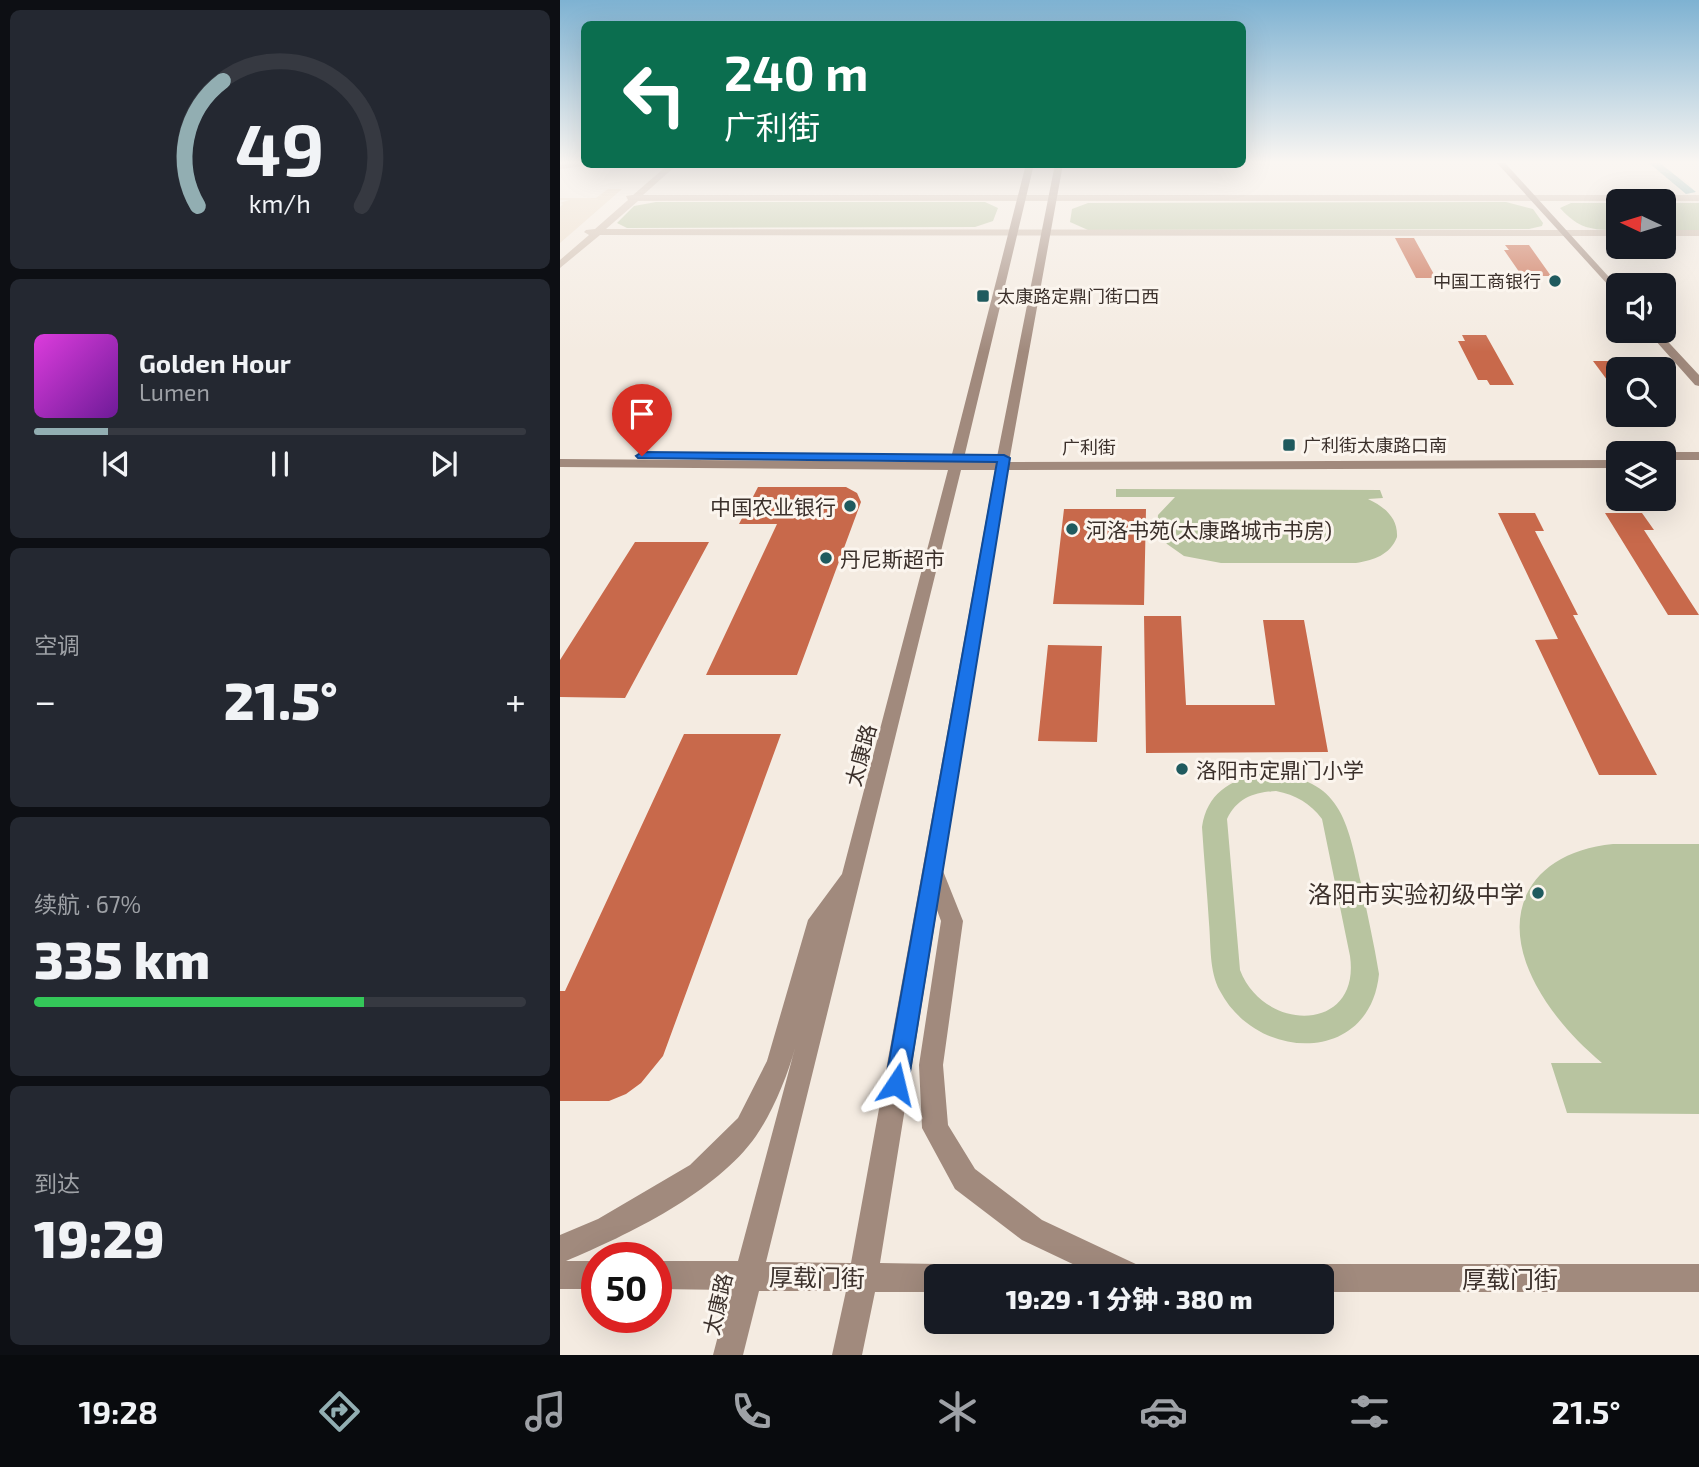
<!DOCTYPE html>
<html lang="zh">
<head>
<meta charset="utf-8">
<style>
  body { margin:0; font-family:"Exo 2","Noto Sans SC",sans-serif; background:#242831; color:#f1f3f6; height:100vh; display:flex; flex-direction:column; font-size:26px; white-space:nowrap }
  * { box-sizing:border-box; margin:0 }
  p { font-size:23px; color:#9ea1a6 }
  .icon { flex:none; width:38px; height:38px; fill:none; stroke:currentColor; stroke-width:2; stroke-linecap:round; stroke-linejoin:round }
  .map { position:relative; flex:1; overflow:hidden }
  .details { display:flex; flex-direction:column; gap:10px; padding:10px; background:#0d0f14; width:560px }
  .details>* { flex:none }
  .hud { position:absolute; left:21px; top:21px; width:665px; height:147px; border-radius:10px; box-shadow:0 7px 28px #0002; background:#0b6e4f; color:#fff; overflow:hidden }
  .needle { width:46px; rotate:274deg }
  .tools { position:absolute; left:1046px; top:189px; display:grid; gap:14px }
  .tools a { display:grid; place-items:center; width:70px; height:70px; border-radius:10px; background:#171b24; box-shadow:0 7px 28px #0002; font-size:35px }
  .speed { position:absolute; left:21px; top:1242px; display:flex; gap:14px; font-size:35px; font-weight:700; text-align:center }
  .speed>* { display:grid; place-content:center; width:91px; height:91px; border-radius:50%; background:#171b24; box-shadow:0 7px 28px #0002; line-height:1 }
  .speed .limit { border:10px solid #d22; background:#fff; color:#111 }
  .pin { position:absolute; display:grid; place-items:center; width:60px; height:60px; color:#fff; margin:-72px -30px; border-radius:50% 50% 50% 0; rotate:-45deg; box-shadow:0 0 7px #0007 }
  .pin .icon { rotate:45deg }
  .me { position:absolute; width:77px; margin:-38px; rotate:10deg; stroke-linejoin:round; filter:drop-shadow(0 0 5px #0008) }
  .turn { display:flex; align-items:center; gap:24px; height:147px; padding:0 28px; font-size:32px }
  .turn .icon { width:91px; height:91px; stroke-width:2.5 }
  .turn b { display:block; font-size:49px; line-height:60px }
  .big { font-size:52px; font-weight:800; line-height:1.1 }
  .details .widget { flex:1; display:flex; flex-direction:column; justify-content:center; gap:10px; min-width:0; padding:0 24px; border-radius:10px; background:#242831 }
  .details .dial { align-items:center; gap:0 }
  .dial svg { height:182px; overflow:visible; fill:none; stroke:#363941; stroke-width:7; stroke-linecap:round; text-anchor:middle }
  .dial text { fill:#f1f3f6; stroke:none }
  .song { display:flex; align-items:center; gap:21px }
  .cover { width:84px; height:84px; border-radius:10px; background:linear-gradient(135deg,hsl(300 70% 55%),hsl(280 70% 35%)) }
  .played { height:7px; border-radius:4px; background:linear-gradient(90deg,#92aeb2 15%,#363941 15%) }
  .keys { display:flex; justify-content:space-around; direction:ltr }
  .heat { display:flex; justify-content:space-between; align-items:center; font-size:38px; direction:ltr }
  .charge { height:10px; border-radius:5px; background:linear-gradient(90deg,#34c759 67%,#363941 0) }
  .trip { position:absolute; left:364px; top:1264px; width:410px; height:70px; border-radius:10px; background:#171b24; box-shadow:0 7px 28px #0002; font-weight:800; line-height:70px; text-align:center }
  .dock { display:flex; height:112px; justify-content:space-around; align-items:center; background:#090b0e; color:#9ea1a6 }
  .dock .icon { width:49px; height:49px }
  .dock .selected { color:#92aeb2 }
  .dock b { font-size:32px; color:#f1f3f6 }
  main { display:flex; flex:1; min-height:0 }
  .map>svg:first-child { display:block }
  .green { fill:#b8c4a0; fill-rule:evenodd }
  .plaza { fill:#ecdcc8 }
  .lines { fill:none; stroke-linecap:round; stroke-linejoin:round }
  .canal { fill:#7fb0b2; fill-rule:evenodd }
  .building { fill:#c8694b }
  .street { fill:#cdbbac; fill-rule:evenodd }
  .secondary { fill:#a18a7d; fill-rule:evenodd }
  .route { fill:#1a73e8; stroke:#114b97; stroke-width:2 }
  .poi-dot { fill:#1f5a5e; stroke:#fbf5ee; stroke-width:2.5 }
  .labels { text-anchor:middle; dominant-baseline:central; stroke-width:6; stroke-linejoin:round; paint-order:stroke }
  .far-poi-label { font-size:18px; fill:#3b302b; stroke:#fbf5ee; text-anchor:start }
  .far-street-label { font-size:18px; fill:#3b302b; stroke:#fbf5ee }
  .poi-label { font-size:21px; fill:#3b302b; stroke:#fbf5ee; text-anchor:start }
  .street-label { font-size:21px; fill:#3b302b; stroke:#fbf5ee }
  .near-poi-label { font-size:24px; fill:#3b302b; stroke:#fbf5ee; text-anchor:end }
  .near-street-label { font-size:24px; fill:#3b302b; stroke:#fbf5ee }
</style>
</head>
<body>
<main>
<section class="details">
<div class="widget dial"><svg viewBox="0 0 100 80">
<path d="M14 69A42 42 0 1 1 86 69"/>
<path d="M14 69A42 42 0 0 1 25 14" stroke="#92aeb2"/>
<text x="50" y="56" font-size="32" font-weight="700">49</text>
<text x="50" y="72" font-size="11">km/h</text>
</svg></div>
<div class="widget">
<div class="song"><i class="cover"></i><div><b>Golden Hour</b><p>Lumen</p></div></div>
<div class="played"></div>
<div class="keys"><svg class="icon" aria-label="previous" viewBox="0 0 24 24"><path d="M18 5L8 12l10 7zM5 5v14"/></svg><svg class="icon" aria-label="pause" viewBox="0 0 24 24"><path d="M8 5v14M16 5v14"/></svg><svg class="icon" aria-label="next" viewBox="0 0 24 24"><path d="M6 5l10 7-10 7zM19 5v14"/></svg></div>
</div>
<div class="widget"><p>空调</p>
<div class="heat"><a>−</a><b class="big">21.5°</b><a>+</a></div>
</div>
<div class="widget"><p>续航 · 67%</p><b class="big">335 km</b><div class="charge"></div></div>
<div class="widget"><p>到达</p><b class="big">19:29</b></div>
</section>
<div class="map">
<svg width="1139" height="1355" viewBox="0 0 1139 1355">
  <rect width="100%" height="100%" fill="#f4ebe1"/>
  <path class="green" d="M96 202H425L438 208 433 221 415 227 67 228 57 223 74 206Z
    M946 202 973 209 983 223 982 226 969 229 528 230 510 222 512 209 528 203Z
    M1011 203H1059V230C1031 230 1019 229 1000 208Z
    M1104 203H1139V230H1104Z
    M556 489 820 490 823 498 808 499C825 507 838 518 837 537 830 555 814 560 796 563H661L624 556 607 544 597 530 598 515 615 497H556Z
    M700 774C780 774 787 818 801 883 807 913 814 943 819 974 810 1065 697 1062 660 991 649 971 651 945 649 923 647 891 644 859 642 827 647 794 669 780 700 774ZM716 791C736 795 750 803 762 819L790 956C801 1033 704 1033 680 970L667 819C677 798 694 792 716 791Z
    M1053 844H1139V1114L1007 1113 991 1063H1042C1015 1040 993 1016 976 985 936 911 972 852 1053 844Z"/>
  <path class="plaza" d="M48 189H62L0 243V207L3 204 0 203 9 200H0V198H36Z"/>
  <g class="lines">
    <path class="canal" d="M1089 163H1100L1136 192 1126 194Z"/>
  </g>
  <path class="building" d="M835 238H854L876 278H856Z
    M945 245H969L991 276H962L944 250H949Z
    M902 335H926L954 385H930L927 380H918L898 341H905Z
    M1033 361H1059V396Z
    M198 487H286L297 493 301 502 237 675H146L217 524H179Z
    M504 509H586L584 605 493 604Z
    M938 513H975L984 531H975L1018 615H1013L1097 775H1039L975 640 998 639Z
    M1045 513H1082L1094 530H1084L1139 615H1108Z
    M75 542H149L65 698 0 697V660Z
    M584 616H621L626 705H715L703 620H744L768 752 586 753Z
    M488 645 542 646 537 742 478 741Z
    M124 734H221L103 1056 81 1083 66 1094 49 1101H0V991H5Z"/>
  <g class="lines">
    <path class="street" d="M24 163 39 164 0 169V165Z
      M109 164H118L83 195H1139V201H78L46 229 1059 230V236L40 235 0 268V260L29 235 24 232 26 230 35 229 68 200 66 196 73 195Z
      M1104 230H1139V236H1104Z"/>
    <path class="secondary" d="M937 163H945L1059 288V297Z
      M466 164H474L403 462H436L495 164H503L449 462 1059 460V468L448 470 383 871 403 921 383 1065 388 1125 415 1169 482 1220 580 1266 584 1276H538L462 1240 395 1189 362 1128 359 1065 381 921 377 910 320 1263 376 1264 386 1268 390 1276H376V1292H315L302 1355H272L286 1291H199L183 1355H153L170 1290 96 1289V1261H178L235 1048C228 1075 212 1113 196 1136 157 1192 68 1235 6 1261H37V1289H0V1235L38 1219 130 1165 178 1118 207 1061 248 920 282 874 388 470 0 467V459L390 462ZM401 470H435L291 1263 206 1262Z
      M1087 331H1098L1139 375V386L1135 385Z
      M1104 452H1139V460H1104V453H1099Z
      M761 1264H1139V1292H761V1276H747L751 1268Z"/>
  </g>
  <linearGradient id="sky" x2="0" y2="1"><stop stop-color="#7eb2d2"/><stop offset="0.46" stop-color="#faf6f2"/><stop offset="1" stop-color="#faf6f2" stop-opacity="0"/></linearGradient>
  <rect width="1139" height="352" fill="url(#sky)"/>
  <path class="route" d="M82 452 444 455 450 458 348 1084 344 1092 336 1095 328 1092 325 1084 437 462 78 458 76 456Z"/>
  <g class="poi-dot">
    <circle cx="995" cy="281" r="7"/>
    <rect x="416" y="289" width="14" height="14" rx="3.5"/>
    <rect x="722" y="438" width="14" height="14" rx="3.5"/>
    <circle cx="290" cy="506" r="7"/>
    <circle cx="512" cy="529" r="7"/>
    <circle cx="266" cy="558" r="7"/>
    <circle cx="622" cy="769" r="7"/>
    <circle cx="978" cy="893" r="7"/>
  </g>
  <g class="labels">
    <g class="far-poi-label">
      <text x="981" y="281" text-anchor="end">中国工商银行</text>
      <text x="437" y="296">太康路定鼎门街口西</text>
      <text x="743" y="445">广利街太康路口南</text>
    </g>
    <g class="far-street-label">
      <text x="529" y="447">广利街</text>
    </g>
    <g class="poi-label">
      <text x="276" y="506" text-anchor="end">中国农业银行</text>
      <text x="526" y="529">河洛书苑(太康路城市书房)</text>
      <text x="280" y="558">丹尼斯超市</text>
      <text x="636" y="769">洛阳市定鼎门小学</text>
    </g>
    <g class="street-label">
      <text transform="translate(300 755) rotate(-75)">太康路</text>
      <text transform="translate(157 1304) rotate(-77)">太康路</text>
    </g>
    <g class="near-poi-label">
      <text x="964" y="893">洛阳市实验初级中学</text>
    </g>
    <g class="near-street-label">
      <text transform="translate(257 1277) rotate(1)">厚载门街</text>
      <text x="950" y="1278">厚载门街</text>
    </g>
  </g>
</svg>
<div class="tools">
<a><svg class="needle" viewBox="-14 -14 28 28"><path d="M0-13l5 13h-10z" fill="#e53935"/><path d="M0 13l5-13h-10z" fill="#9ea1a6"/></svg></a>
<a><svg class="icon" aria-label="sound" viewBox="0 0 24 24"><path d="M4 9h4l5-4v14l-5-4H4zM17 9q2 3 0 6"/></svg></a>
<a><svg class="icon" aria-label="search" viewBox="0 0 24 24"><circle cx="10" cy="10" r="6"/><path d="M15 15l6 6"/></svg></a>
<a><svg class="icon" aria-label="layers" viewBox="0 0 24 24"><path d="M12 4l9 5-9 5-9-5zM3 14l9 5 9-5"/></svg></a>
</div>
<div class="speed"><div class="limit">50</div></div>
<div class="pin" style="left:82px;top:456px;background:#d93025"><svg class="icon" aria-label="arrive" viewBox="0 0 24 24"><path d="M6 21V4h12l-3 4 3 4H6"/></svg></div>
<svg class="me" style="left:336px;top:1084px" viewBox="-20 -20 40 40"><path d="M0-17L14 15 0 8-14 15z" fill="#1a73e8" stroke="#fff" stroke-width="4"/></svg>
<div class="trip">19:29 · 1 分钟 · 380 m</div>
<div class="hud">
<div class="turn"><svg class="icon" aria-label="left" viewBox="0 0 24 24"><path d="M17 20v-9H6M10 6l-5 5 5 5"/></svg><div><b>240 m</b>广利街</div></div>
</div>
</div>
</main>
<nav class="dock">
<b>19:28</b>
<svg class="icon selected" aria-label="directions" viewBox="0 0 24 24"><path d="M12 3l9 9-9 9-9-9zM9 14v-3h6M13 9l2 2-2 2"/></svg>
<svg class="icon" aria-label="music" viewBox="0 0 24 24"><path d="M9 18V5l10-2v13"/><circle cx="6" cy="18" r="3"/><circle cx="16" cy="16" r="3"/></svg>
<svg class="icon" aria-label="phone" viewBox="0 0 24 24"><path d="M5 4h4l2 5-3 2q2 4 5 5l2-3 5 2v4C11 20 4 13 5 4z"/></svg>
<svg class="icon" aria-label="climate" viewBox="0 0 24 24"><path d="M12 3v18M4 7l16 10M4 17L20 7"/></svg>
<svg class="icon" aria-label="car" viewBox="0 0 24 24"><path d="M5 17H2v-5l4-1 3-4h7l3 4 3 1v5h-3M9 17h6M6 11h13"/><circle cx="7" cy="17" r="2"/><circle cx="17" cy="17" r="2"/></svg>
<svg class="icon" aria-label="filters" viewBox="0 0 24 24"><path d="M4 7h16M4 17h16"/><circle cx="9" cy="7" r="2"/><circle cx="15" cy="17" r="2"/></svg>
<b>21.5°</b>
</nav>
</body>
</html>
